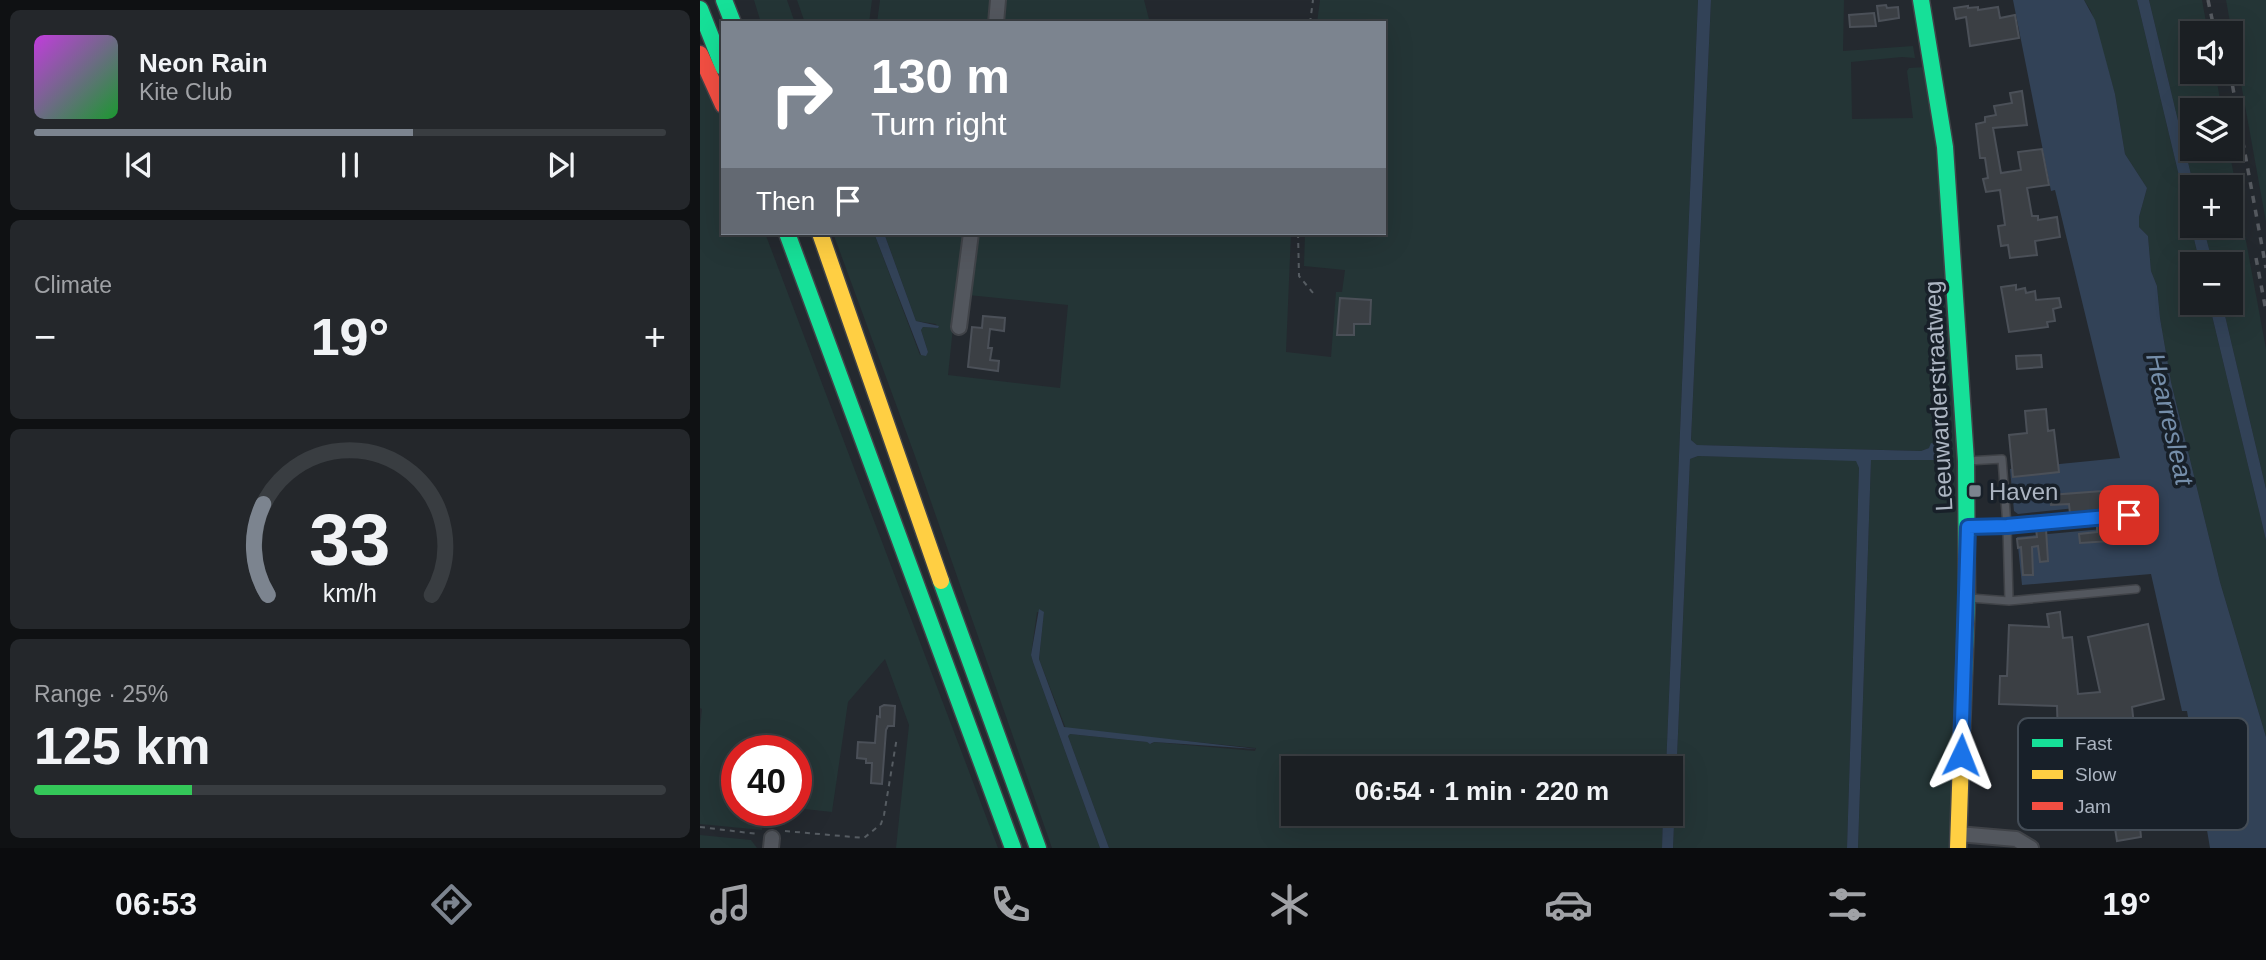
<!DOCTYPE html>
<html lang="en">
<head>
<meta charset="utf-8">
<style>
  body { margin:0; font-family:Helvetica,sans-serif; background:#24272b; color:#f1f3f6; height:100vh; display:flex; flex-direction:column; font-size:26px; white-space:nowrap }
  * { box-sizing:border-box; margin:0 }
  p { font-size:23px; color:#a0a2a6 }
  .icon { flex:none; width:38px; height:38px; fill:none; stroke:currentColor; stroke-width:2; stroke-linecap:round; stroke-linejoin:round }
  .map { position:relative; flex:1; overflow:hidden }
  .sheet { display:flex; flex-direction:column; gap:10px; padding:10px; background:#0f1113; width:700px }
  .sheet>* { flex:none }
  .banner { position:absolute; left:21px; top:21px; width:665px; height:214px; border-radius:0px; box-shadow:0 7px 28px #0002,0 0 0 2px #393d41; background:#7c848f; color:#fff; overflow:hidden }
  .fabs { position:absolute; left:1480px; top:21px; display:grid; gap:14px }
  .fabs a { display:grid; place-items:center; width:63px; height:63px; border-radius:0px; background:#1b1f23; box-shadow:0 7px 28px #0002,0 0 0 2px #393d41; font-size:35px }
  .speed { position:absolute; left:21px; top:735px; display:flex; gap:14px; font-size:35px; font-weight:700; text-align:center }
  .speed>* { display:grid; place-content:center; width:91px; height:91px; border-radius:50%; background:#1b1f23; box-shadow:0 7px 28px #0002,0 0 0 2px #393d41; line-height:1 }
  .speed .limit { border:10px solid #d22; background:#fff; color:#111 }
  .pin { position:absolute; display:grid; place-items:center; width:60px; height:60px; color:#fff; margin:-30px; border-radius:14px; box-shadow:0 4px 10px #0006 }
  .me { position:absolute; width:77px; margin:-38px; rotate:2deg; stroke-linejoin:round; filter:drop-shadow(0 0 5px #0008) }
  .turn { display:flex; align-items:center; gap:24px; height:147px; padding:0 35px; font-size:32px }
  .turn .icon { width:91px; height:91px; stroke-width:2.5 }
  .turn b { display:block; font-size:49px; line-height:60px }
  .then { display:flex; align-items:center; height:66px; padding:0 35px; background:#0003; gap:14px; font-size:26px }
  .big { font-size:52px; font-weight:600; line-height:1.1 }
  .sheet .tile { flex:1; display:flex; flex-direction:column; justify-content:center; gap:10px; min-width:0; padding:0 24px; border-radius:10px; background:#24272b }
  .sheet .dial { align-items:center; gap:0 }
  .dial svg { height:182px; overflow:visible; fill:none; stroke:#393d41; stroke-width:7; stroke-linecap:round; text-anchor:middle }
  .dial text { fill:#f1f3f6; stroke:none }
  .song { display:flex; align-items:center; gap:21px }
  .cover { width:84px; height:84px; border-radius:10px; background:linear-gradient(135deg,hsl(290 70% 55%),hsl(130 70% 35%)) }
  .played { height:7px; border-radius:4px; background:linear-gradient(90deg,#7c848f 60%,#393d41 60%) }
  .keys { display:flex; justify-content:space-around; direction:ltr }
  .heat { display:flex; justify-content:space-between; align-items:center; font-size:38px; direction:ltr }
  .charge { height:10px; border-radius:5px; background:linear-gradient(90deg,#34c759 25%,#393d41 0) }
  .trip { position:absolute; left:581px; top:756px; width:402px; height:70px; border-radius:0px; background:#1b1f23; box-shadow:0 7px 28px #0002,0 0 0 2px #393d41; font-weight:600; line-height:70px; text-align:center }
  .menu { display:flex; height:112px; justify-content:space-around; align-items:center; background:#0b0c0e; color:#a0a2a6 }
  .menu .icon { width:49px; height:49px }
  .menu .on { color:#7c848f }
  .menu b { font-size:32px; color:#f1f3f6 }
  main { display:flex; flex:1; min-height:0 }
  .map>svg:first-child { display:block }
  .green { fill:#243536 }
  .water { fill:#324257 }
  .building { fill:#3b3f44; stroke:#4b5058; stroke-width:2 }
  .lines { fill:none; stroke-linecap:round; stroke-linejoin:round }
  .lane-casing { stroke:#404348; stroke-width:10 }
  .street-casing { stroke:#404348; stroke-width:18 }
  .fast-casing { stroke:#404348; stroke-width:19 }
  .slow-casing { stroke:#404348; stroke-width:19 }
  .jam-casing { stroke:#404348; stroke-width:19 }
  .path { stroke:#565c62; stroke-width:2; stroke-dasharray:5 5; stroke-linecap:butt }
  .lane { stroke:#53575e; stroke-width:7 }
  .street { stroke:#53575e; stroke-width:14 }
  .fast { stroke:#16e098; stroke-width:16 }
  .slow { stroke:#ffcf43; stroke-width:16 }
  .jam { stroke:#f24e42; stroke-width:16 }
  .rail { stroke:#575b61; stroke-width:3.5; stroke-dasharray:7 7; stroke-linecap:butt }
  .route-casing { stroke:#114b97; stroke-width:18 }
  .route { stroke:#1a73e8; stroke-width:12 }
  .poi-dot { fill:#7c848f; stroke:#182029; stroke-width:2.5 }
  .labels { text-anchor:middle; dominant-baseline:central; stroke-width:7; stroke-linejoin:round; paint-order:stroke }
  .street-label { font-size:24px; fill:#acb5c2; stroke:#182029 }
  .poi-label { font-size:24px; fill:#acb5c2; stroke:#182029; text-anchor:start }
  .water-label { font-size:26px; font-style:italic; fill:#758eaa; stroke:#182029 }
  .key { fill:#182029; stroke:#444d57; stroke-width:2 }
  .key-label { font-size:19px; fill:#acb5c2 }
</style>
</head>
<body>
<main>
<section class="sheet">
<div class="tile">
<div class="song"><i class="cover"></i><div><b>Neon Rain</b><p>Kite Club</p></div></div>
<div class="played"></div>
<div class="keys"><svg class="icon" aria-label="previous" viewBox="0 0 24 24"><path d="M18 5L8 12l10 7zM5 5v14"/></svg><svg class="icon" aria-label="pause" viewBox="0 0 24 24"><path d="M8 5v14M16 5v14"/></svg><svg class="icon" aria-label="next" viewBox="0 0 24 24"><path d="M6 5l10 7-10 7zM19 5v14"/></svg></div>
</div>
<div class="tile"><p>Climate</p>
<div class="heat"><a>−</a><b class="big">19°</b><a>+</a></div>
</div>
<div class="tile dial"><svg viewBox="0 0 100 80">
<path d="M14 69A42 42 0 1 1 86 69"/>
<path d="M14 69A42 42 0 0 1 12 29" stroke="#7c848f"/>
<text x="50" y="56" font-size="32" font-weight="700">33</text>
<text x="50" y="72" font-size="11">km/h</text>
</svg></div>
<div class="tile"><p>Range · 25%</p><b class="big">125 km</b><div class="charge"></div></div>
</section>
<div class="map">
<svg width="1566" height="848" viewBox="0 0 1566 848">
  <rect width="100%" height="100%" fill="#24292f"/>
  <path class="green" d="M54 0H87L95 23H61Z
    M97 0H172L169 23H105Z
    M180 0H290L287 23H177Z
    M301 0H444L450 23H298Z
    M620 0H998L966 768H593V814H963L962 848H409L368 736 370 734 447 742 452 744 453 742 555 751 556 748 366 729 339 659 344 612H337L331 655 333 662 400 848H352L215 456 133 233H174L220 355 228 352 221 330 223 327 238 328 236 324 216 321 184 233H263L248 375 360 388 368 305 268 295 276 233H591L586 352 631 357 636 292H642L645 270 604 266 605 233H684V23H617Z
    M1011 0H1144L1143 51 1213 46 1215 58 1202 57 1151 62 1152 119 1213 118 1207 71 1209 68 1226 67 1234 115 1261 503 1251 848H1158L1171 460H1237L1229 448 1221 451 997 445 991 440Z
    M1384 0H1437L1500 264H1493V303H1509L1566 540V737L1520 582 1471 382 1460 318 1457 286 1451 271 1448 236 1439 227V217L1447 188 1425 154 1415 94 1391 11Z
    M1449 0H1502L1508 33H1493V72H1515L1522 110H1493V149H1529L1566 349V489L1522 303H1531V264H1513L1503 226H1531V187H1494Z
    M1526 0H1566V222Z
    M0 62 23 122V233H65L298 848H196L209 725 185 659 148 702 132 812 96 808V751H37V810H65L62 830 0 824V727L2 709 0 708Z
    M998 456 1156 460 1159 468 1147 848H973L990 459Z
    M0 835 51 840 57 848H0Z"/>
  <path class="water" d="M998 0H1011L991 440 997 445 1221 451 1229 448 1231 443 1235 444 1237 460H1171L1158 848H1147L1159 468 1156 461 998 456 990 459 973 848H962L963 814H971V768H966Z
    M1313 0H1384L1395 20 1415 94 1425 154 1447 188 1439 217V227L1448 236 1451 271 1457 286 1460 318 1471 382 1520 582 1566 737V848H1510L1487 711H1482L1451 574 1322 585 1317 537 1435 526 1433 502 1318 514 1314 511 1310 469 1420 458 1355 190 1351 191Z
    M1437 0H1449L1494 187 1493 226H1503L1513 264H1500Z
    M174 233H184L216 321 239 326 238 328 223 327 221 330 228 352 226 356 221 355Z
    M1509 303H1522L1566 489V540Z
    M339 609 344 612 339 659 364 727 557 749 454 742 450 744 447 742 370 734 368 736 409 848H400L333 662 331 655Z"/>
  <path class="building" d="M1186 5 1187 8 1198 7 1199 18 1179 21 1177 6Z
    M1268 6V8L1278 7V10L1298 7 1300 18 1315 15 1319 38 1270 46 1266 17 1256 19 1254 8Z
    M1174 13 1176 26 1150 27 1149 15Z
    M1322 91 1327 125 1293 128 1301 173 1321 170 1318 152 1342 149 1349 185 1327 188 1332 216H1338V220L1357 217 1360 237 1335 241 1337 255 1310 258 1308 245 1301 246 1298 226 1305 225 1300 190 1286 192 1283 179 1288 178 1285 158H1280L1276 124 1285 122V117L1296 115 1294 106 1312 103 1310 93Z
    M1316 285V290L1325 288 1326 293 1335 291 1336 300 1359 298 1361 307 1353 309 1355 321 1347 322 1348 327 1309 332 1301 287Z
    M640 298 671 300 670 324H654V335H637Z
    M283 316 305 318 304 331 290 329 288 348H292L290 360 299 361 298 371 268 367 272 327 282 328Z
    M1341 355 1342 367 1317 369 1316 356Z
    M1346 409 1348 431 1354 430 1359 472 1313 477 1309 435 1327 433 1325 411Z
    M1429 489 1431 510 1370 514 1369 504 1351 505 1350 495Z
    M1423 522V529L1442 528 1443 539 1380 543 1379 534 1397 532V524Z
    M1336 529H1346L1348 561 1340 562 1338 546 1332 547 1333 575H1323L1321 547 1318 548 1317 539 1337 537Z
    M1360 612 1363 638 1372 637 1378 694 1400 692 1388 637 1448 624 1464 699 1432 707 1437 753 1354 762 1353 781H1334L1336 736 1358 737 1357 706 1299 704 1300 676H1307L1309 625 1349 627 1347 614Z
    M184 705 195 706 194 726H188L186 730 182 784 171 783 172 763H166V759L157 758 158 742 175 743 177 716 180 717V707Z
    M1423 807 1427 829 1440 827 1441 837 1417 841 1412 809Z"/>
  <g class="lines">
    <g class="lane-casing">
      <path id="lane" d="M1267 461 1302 459 1307 526 1309 601
        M1269 527 1307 526 1428 515
        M1270 598 1309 601 1436 589"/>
    </g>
    <g class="street-casing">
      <path id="street" d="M296 23 298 0
        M259 327 271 233
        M1258 834 1316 839 1331 848
        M71 848 72 838"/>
    </g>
    <g class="fast-casing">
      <path id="fast" d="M24 0 33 23
        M1221 0 1245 147 1266 461 1267 597 1262 728
        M0 9 23 67
        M87 233 313 848
        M241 581 338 848"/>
    </g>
    <g class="slow-casing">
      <path id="slow" d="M120 233 241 581
        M1258 848 1262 728"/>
    </g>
    <g class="jam-casing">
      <path id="jam" d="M0 54 23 105"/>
    </g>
    <path class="path" d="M610 23 613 0
      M598 233 599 276 613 293
      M0 827 58 834
      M85 831 164 838 181 824 184 815 197 737"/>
    <use href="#lane" class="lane"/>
    <use href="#street" class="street"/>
    <use href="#fast" class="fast"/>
    <use href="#slow" class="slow"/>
    <use href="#jam" class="jam"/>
    <path class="rail" d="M1508 0 1515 33
      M1530 72 1566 268
      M1556 258 1566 311"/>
  </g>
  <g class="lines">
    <g class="route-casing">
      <path id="route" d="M1261 755 1268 527 1307 526 1429 515"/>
    </g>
    <use href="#route" class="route"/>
  </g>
  <rect class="poi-dot" x="1268" y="484" width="14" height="14" rx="3.5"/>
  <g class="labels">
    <g class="street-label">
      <text transform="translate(1238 396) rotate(-93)">Leeuwarderstraatweg</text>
    </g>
    <g class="poi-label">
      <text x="1289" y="491">Haven</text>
    </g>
    <g class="water-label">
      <text transform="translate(1470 419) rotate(77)">Hearresleat</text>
    </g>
  </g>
  <rect x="1318" y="718" width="230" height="112" rx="10" class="key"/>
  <rect x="1332" y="739" width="31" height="8" fill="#16e098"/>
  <rect x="1332" y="770" width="31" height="9" fill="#ffcf43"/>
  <rect x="1332" y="802" width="31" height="8" fill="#f24e42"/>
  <g class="key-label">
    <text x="1375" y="750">Fast</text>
    <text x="1375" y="781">Slow</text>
    <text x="1375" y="813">Jam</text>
  </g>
</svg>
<div class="fabs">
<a><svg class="icon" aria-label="sound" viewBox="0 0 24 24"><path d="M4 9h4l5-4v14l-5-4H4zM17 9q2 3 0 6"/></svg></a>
<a><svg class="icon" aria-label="layers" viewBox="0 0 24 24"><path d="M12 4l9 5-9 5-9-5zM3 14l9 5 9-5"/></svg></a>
<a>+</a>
<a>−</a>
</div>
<div class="speed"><div class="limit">40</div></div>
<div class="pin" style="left:1429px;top:515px;background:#d93025"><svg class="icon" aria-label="arrive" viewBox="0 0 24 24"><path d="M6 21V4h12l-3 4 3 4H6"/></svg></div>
<svg class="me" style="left:1261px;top:755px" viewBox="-20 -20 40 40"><path d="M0-17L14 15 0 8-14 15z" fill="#1a73e8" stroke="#fff" stroke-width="4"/></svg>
<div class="trip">06:54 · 1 min · 220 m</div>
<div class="banner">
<div class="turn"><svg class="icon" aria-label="right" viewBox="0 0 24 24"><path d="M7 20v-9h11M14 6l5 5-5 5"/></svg><div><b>130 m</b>Turn right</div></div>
<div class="then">Then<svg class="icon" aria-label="arrive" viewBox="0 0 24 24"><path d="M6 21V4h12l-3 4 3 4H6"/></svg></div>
</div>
</div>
</main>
<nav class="menu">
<b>06:53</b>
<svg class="icon on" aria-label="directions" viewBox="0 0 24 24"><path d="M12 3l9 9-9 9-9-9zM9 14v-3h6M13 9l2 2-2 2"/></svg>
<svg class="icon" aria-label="music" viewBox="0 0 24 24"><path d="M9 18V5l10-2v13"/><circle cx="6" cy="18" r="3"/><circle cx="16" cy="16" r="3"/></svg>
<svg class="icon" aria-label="phone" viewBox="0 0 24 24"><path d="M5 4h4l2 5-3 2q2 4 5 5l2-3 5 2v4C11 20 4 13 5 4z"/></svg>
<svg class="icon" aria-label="climate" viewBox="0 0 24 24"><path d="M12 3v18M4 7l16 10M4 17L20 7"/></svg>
<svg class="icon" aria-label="car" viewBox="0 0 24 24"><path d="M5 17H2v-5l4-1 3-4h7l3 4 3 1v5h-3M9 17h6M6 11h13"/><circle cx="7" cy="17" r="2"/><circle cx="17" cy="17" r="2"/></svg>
<svg class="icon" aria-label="filters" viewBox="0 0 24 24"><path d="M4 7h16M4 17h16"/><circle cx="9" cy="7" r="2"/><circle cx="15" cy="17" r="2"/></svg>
<b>19°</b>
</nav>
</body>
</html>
